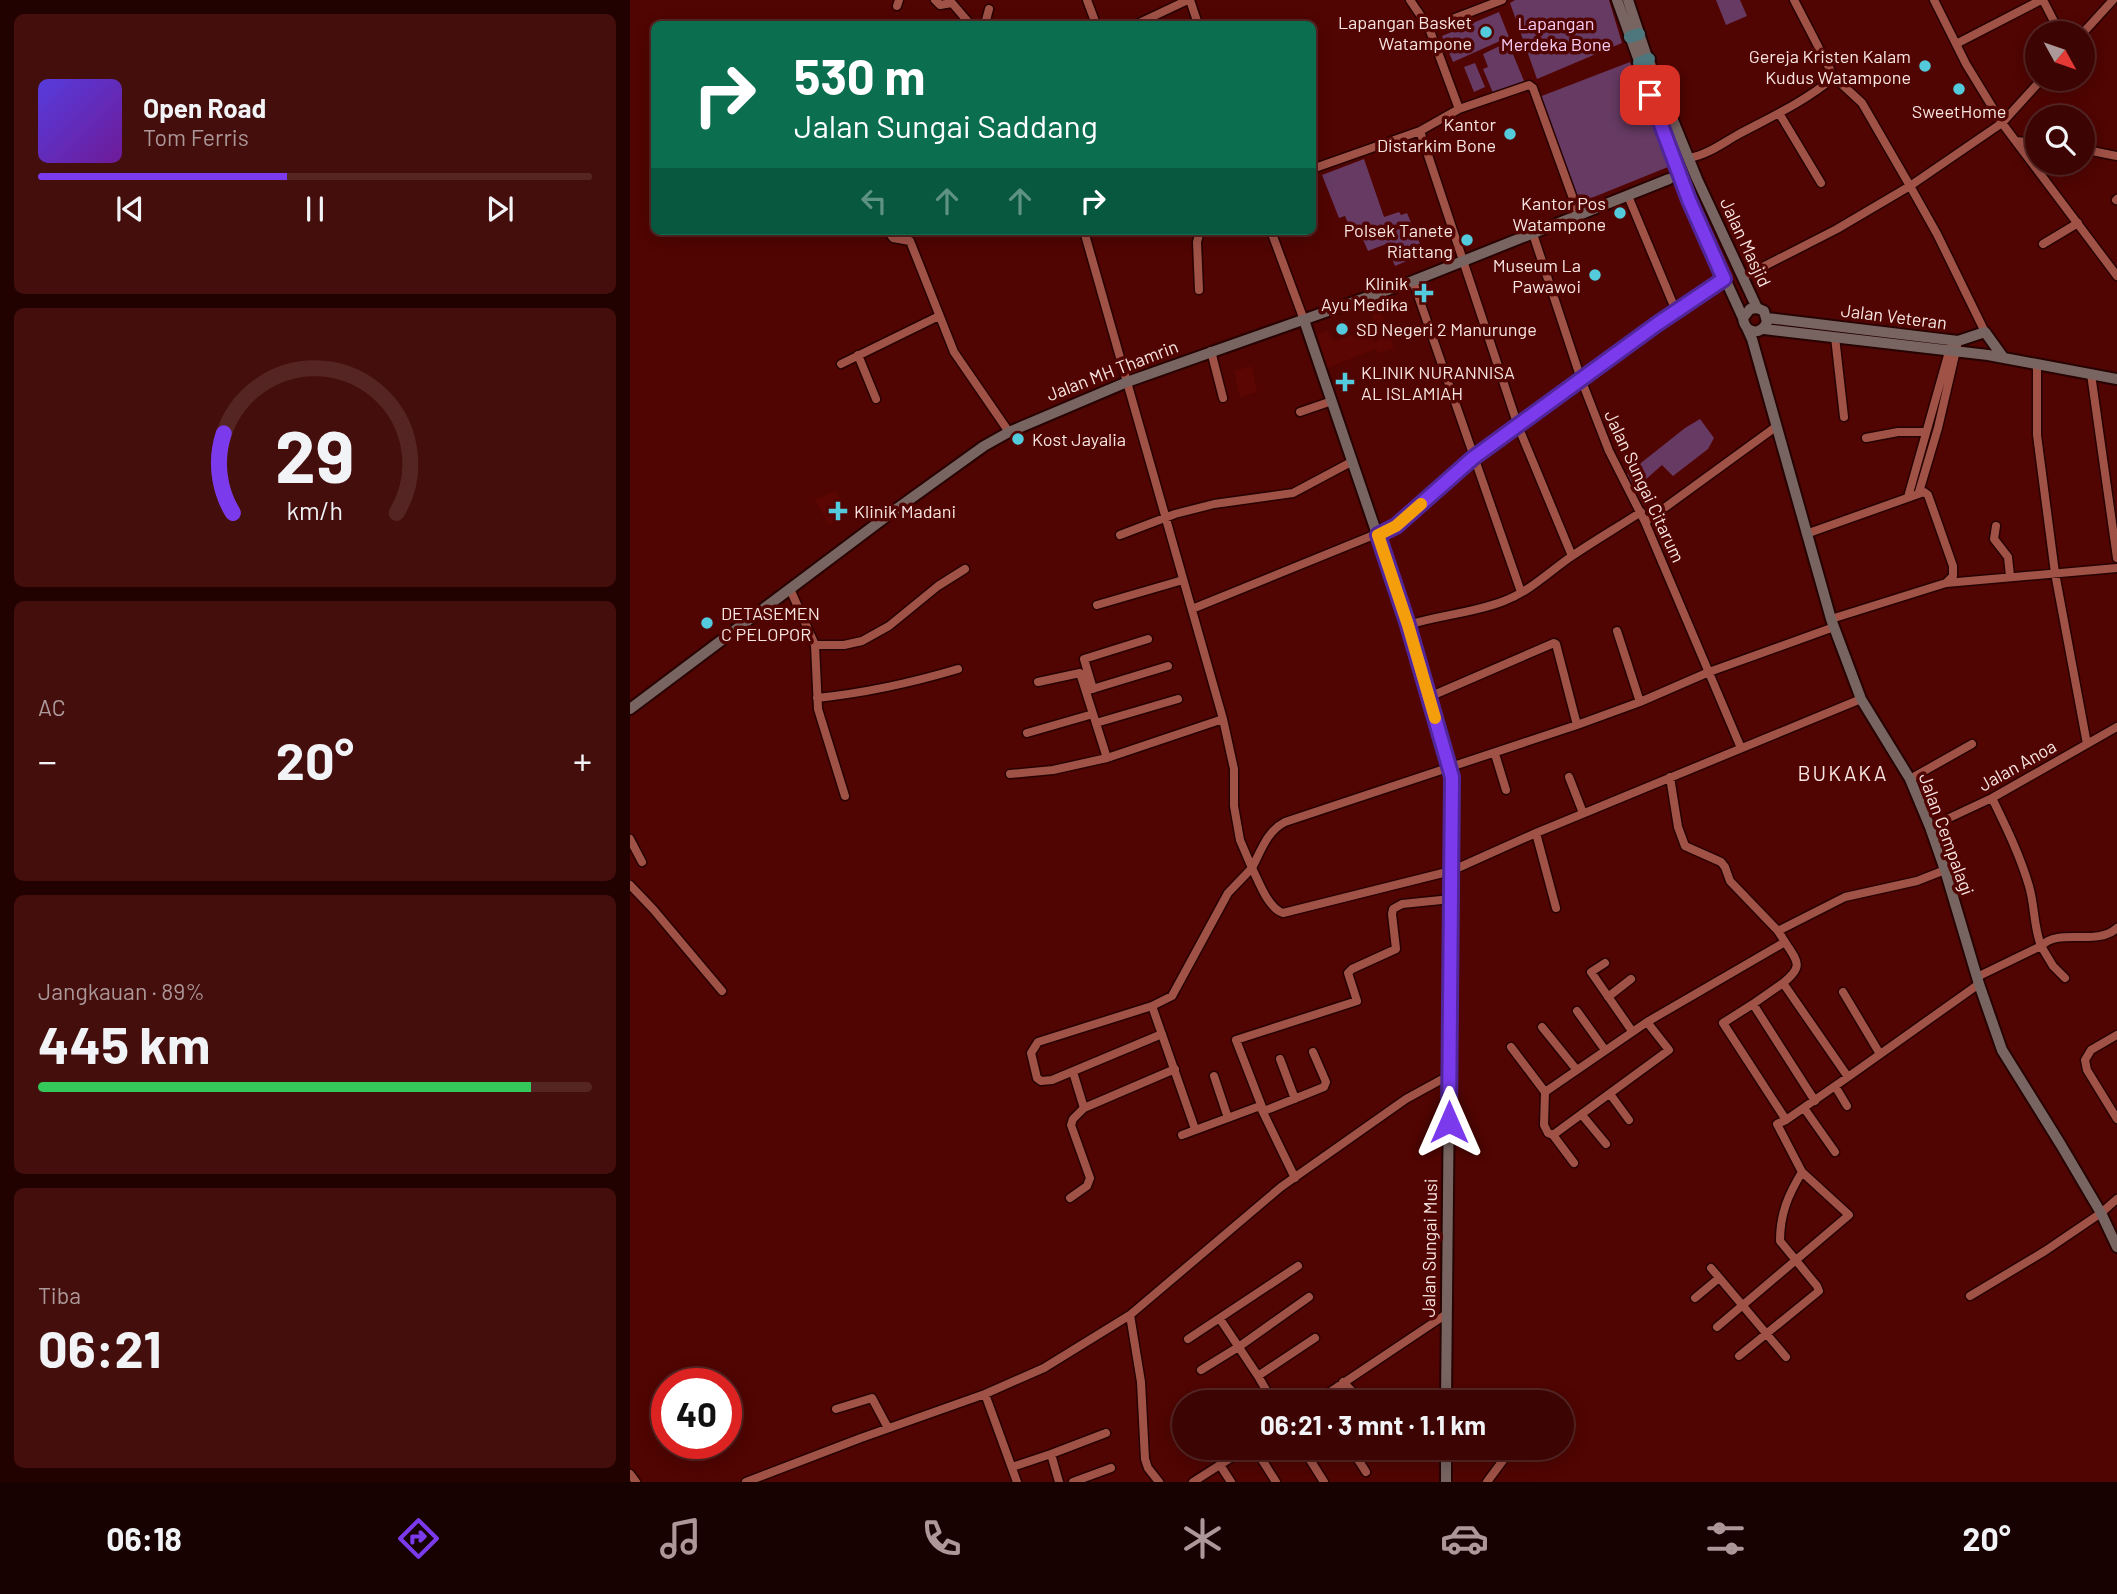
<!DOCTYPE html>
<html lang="id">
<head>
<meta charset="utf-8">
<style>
  body { margin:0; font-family:Barlow,sans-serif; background:#430e0c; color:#f1f3f6; height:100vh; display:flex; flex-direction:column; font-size:26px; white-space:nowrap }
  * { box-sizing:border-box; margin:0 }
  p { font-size:23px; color:#ac9899 }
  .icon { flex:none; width:38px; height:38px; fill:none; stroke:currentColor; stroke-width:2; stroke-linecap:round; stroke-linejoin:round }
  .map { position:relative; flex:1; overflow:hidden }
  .sheet { display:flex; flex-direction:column; gap:14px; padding:14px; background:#210201; width:630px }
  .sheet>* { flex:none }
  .guide { position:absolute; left:21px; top:21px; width:665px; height:214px; border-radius:10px; box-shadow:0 4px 18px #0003,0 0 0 2px #552524; background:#0b6e4f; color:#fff; overflow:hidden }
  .needle { width:46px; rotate:130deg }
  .controls { position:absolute; left:1395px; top:21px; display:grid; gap:14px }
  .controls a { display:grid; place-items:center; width:70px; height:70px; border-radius:50%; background:#3c0402; box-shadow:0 4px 18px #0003,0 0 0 2px #552524; font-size:35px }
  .speed { position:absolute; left:21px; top:1368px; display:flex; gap:14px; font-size:35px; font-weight:700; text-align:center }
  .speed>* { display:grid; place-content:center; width:91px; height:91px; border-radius:50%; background:#3c0402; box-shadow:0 4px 18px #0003,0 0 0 2px #552524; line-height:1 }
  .speed .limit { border:10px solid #d22; background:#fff; color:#111 }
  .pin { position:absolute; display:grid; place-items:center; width:60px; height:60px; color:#fff; margin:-30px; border-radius:14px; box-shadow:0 4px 10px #0006 }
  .me { position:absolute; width:77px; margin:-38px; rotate:0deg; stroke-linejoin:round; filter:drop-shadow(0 0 5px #0008) }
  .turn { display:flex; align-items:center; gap:24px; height:147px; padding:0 28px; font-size:32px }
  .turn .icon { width:91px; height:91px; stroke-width:2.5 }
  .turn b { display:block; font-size:49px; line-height:60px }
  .lanes { display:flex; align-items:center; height:66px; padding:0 28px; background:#0003; justify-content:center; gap:35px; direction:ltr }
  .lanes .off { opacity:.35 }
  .big { font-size:52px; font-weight:700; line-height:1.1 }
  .sheet .widget { flex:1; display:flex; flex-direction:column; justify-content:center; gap:10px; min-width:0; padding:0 24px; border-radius:10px; background:#430e0c }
  .sheet .dial { align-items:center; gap:0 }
  .dial svg { height:182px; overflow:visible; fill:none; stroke:#552524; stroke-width:7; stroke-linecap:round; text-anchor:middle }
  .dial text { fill:#f1f3f6; stroke:none }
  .song { display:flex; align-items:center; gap:21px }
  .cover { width:84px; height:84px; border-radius:10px; background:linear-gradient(135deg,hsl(250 70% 55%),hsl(280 70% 35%)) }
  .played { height:7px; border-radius:4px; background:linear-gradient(90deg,#7c3aed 45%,#552524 45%) }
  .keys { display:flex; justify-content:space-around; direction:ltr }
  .heat { display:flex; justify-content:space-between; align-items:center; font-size:38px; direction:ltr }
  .charge { height:10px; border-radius:5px; background:linear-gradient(90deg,#34c759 89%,#552524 0) }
  .trip { position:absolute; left:542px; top:1390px; width:402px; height:70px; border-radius:35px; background:#3c0402; box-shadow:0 4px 18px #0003,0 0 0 2px #552524; font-weight:700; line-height:70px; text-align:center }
  .tabs { display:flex; height:112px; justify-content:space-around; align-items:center; background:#180201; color:#ac9899 }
  .tabs .icon { width:49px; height:49px }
  .tabs .current { color:#7c3aed }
  .tabs b { font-size:32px; color:#f1f3f6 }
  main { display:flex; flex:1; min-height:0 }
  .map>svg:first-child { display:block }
  .built { fill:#5c0603 }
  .green { fill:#663a63 }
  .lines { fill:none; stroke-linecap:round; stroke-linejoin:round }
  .street-casing { stroke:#260201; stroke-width:11 }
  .secondary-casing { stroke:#260201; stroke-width:14 }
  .primary-casing { stroke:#260201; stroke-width:16 }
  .street { stroke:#a15247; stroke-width:8 }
  .secondary { stroke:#786562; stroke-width:10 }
  .primary { stroke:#4e777d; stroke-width:12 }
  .route-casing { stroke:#51269a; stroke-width:18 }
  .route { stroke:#7c3aed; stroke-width:12 }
  .slow { stroke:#f59e0b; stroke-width:12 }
  .poi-dot { fill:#54cadd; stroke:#500502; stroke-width:2.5 }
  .labels { text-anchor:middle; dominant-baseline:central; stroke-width:7; stroke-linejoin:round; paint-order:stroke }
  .poi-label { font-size:18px; fill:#f8e5e2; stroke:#500502; text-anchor:end }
  .park-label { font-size:18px; fill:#f8ccf4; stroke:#500502 }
  .street-label { font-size:18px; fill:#f8e5e2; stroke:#500502 }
  .quarter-label { font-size:21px; letter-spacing:2px; fill:#f8e5e2; stroke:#500502 }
</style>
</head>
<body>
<main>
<section class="sheet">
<div class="widget">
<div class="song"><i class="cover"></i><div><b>Open Road</b><p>Tom Ferris</p></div></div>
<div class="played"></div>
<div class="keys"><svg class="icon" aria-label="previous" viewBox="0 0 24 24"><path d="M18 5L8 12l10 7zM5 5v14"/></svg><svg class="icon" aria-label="pause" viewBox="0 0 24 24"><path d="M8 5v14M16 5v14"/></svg><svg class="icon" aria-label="next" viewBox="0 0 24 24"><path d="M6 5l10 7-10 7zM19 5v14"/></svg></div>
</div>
<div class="widget dial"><svg viewBox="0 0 100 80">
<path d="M14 69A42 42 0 1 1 86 69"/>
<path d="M14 69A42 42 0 0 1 10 34" stroke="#7c3aed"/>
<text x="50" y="56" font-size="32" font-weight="700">29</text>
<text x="50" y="72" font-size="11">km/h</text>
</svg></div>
<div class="widget"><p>AC</p>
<div class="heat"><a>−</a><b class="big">20°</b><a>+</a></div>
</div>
<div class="widget"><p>Jangkauan · 89%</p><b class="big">445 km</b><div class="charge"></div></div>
<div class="widget"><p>Tiba</p><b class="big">06:21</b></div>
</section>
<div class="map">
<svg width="1487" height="1482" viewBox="0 0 1487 1482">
  <rect width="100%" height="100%" fill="#500502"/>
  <path class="built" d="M750 308 764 348 747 353 746 349 697 368 686 335 698 331 701 338 705 341 741 329 744 343 750 339 741 311Z
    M622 366 627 392 610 397 604 371Z
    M205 491 212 502 207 504 214 514 209 520 199 525 185 500Z"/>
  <path class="green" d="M885 0H979L992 43 907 79 880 3Z
    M1086 0H1110L1117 16 1096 25Z
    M869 12 879 37 823 62 812 36Z
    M878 42 894 81 863 93 853 69 858 67 853 54Z
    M1000 62 1038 167 949 203 909 97Z
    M845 63 855 87 844 92 834 67Z
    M734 159 754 217 769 212 771 215 777 213 793 251 785 254 786 257 765 266 756 244 738 251 728 228 721 230 715 216 709 218 692 175Z
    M1070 419 1084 438 1078 449 1043 476 1032 465 1005 489 997 474 1055 428Z"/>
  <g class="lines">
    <g class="street-casing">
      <path id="street" d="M305 0 310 5 322 3 340 24
        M457 0 466 24
        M560 0 568 24
        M780 0 799 28 829 109
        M1164 0 1204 77 1232 103 1280 186 1307 234 1355 332
        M1304 0 1336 64 1372 123 1487 276
        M1413 0 1430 33
        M267 6 269 0
        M355 24 359 9
        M507 24 558 0
        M799 28 872 0
        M1452 34 1483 0
        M1326 44 1411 0
        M1149 113 1191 183
        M790 131 888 426 942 556
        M1386 141 1407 143
        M1452 149 1487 156
        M1059 158C1077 155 1093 143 1109 134 1141 117 1176 101 1204 77
        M682 169 790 131 829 109 899 85 903 88 949 215
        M998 196 1046 311
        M1486 200 1487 199
        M258 231 263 238 280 241 324 352 379 432
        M454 231 593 719 604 769V806L610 840 622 868 598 893 542 996 522 1006 565 1129
        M641 231 674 320
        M903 234 951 379 979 451 1015 522 1111 748
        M1413 244 1448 223
        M1113 277 1207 229 1280 186 1372 123 1412 79
        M783 281 891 592
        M569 290 567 242 570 231
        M1205 337 1214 417
        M581 351 593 398
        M228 355 246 399
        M211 364 309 316
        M1407 364V435L1425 573 1457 744
        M1461 374 1487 558
        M670 412 702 401
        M1236 438 1268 432H1295
        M1289 492 1308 428 1327 346
        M1278 497 1320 348
        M1015 522 1147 426
        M1366 526 1364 539 1378 557 1380 576
        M1176 534 1294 492 1298 495 1323 566V576L1316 583
        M490 535 545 514 584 504 663 493 723 461
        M160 589 185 645H214L232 641 259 626 308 586 335 569
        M467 605 553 580
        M562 609 766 526 843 458 1046 311 1094 280
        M1201 619 1316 583 1487 568
        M778 625C810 615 843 613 874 601 899 592 920 571 942 556 964 541 988 527 1011 512
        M1204 627 1079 672 1010 702 947 725 655 822C637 831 631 851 622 868 629 882 638 908 653 913L821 871 906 833 1231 699
        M987 631 1010 702
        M185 645 188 709 215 796
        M408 682 450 673 477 758
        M463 689 454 659 518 639
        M459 690 538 666
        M799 697 924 643 926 644 947 725
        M187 698C235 693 281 683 328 669
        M466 723 548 699
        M397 733 463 714
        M865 754 876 790
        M380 774 423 770 477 758 593 719
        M939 777 953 813
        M1040 777 1048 827 1055 846 1091 862 1095 867 1100 881 1148 931 1215 897 1287 881 1315 870
        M1280 779 1342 744
        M1362 798C1376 827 1390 855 1399 886 1405 906 1403 924 1411 946 1430 927 1466 947 1487 928
        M1300 827 1362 798 1487 727
        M906 833 926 908
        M0 839 12 862
        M0 885 23 909 92 991
        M975 963 961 972 1002 1031
        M1347 977 1411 946 1423 966 1435 978
        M1153 983C1174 966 1168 962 1155 942
        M1213 992 1250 1054
        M978 997 1001 979
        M1123 1004 1153 983 1218 1077 1349 984
        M522 1006 408 1042 401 1053 407 1078 411 1081 422 1080 532 1034
        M947 1011 975 1050
        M912 1027 946 1069
        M1487 1035 1461 1050 1455 1060 1457 1070 1487 1119
        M881 1047 915 1092 914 1125 918 1133 923 1135 1039 1050 1017 1022
        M650 1059 665 1099
        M443 1072 454 1108
        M584 1076 598 1118
        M1205 1086 1217 1106
        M915 1092 1017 1022 1155 942 1148 931
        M980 1094 999 1120
        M1185 1101 1123 1004 1093 1023 1156 1120 1218 1077
        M632 1107 606 1040 727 1001 718 973 722 969 766 949 762 914 763 909 772 904 821 899
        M1174 1108 1205 1152
        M634 1111 694 1087 696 1082 683 1052
        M952 1115 976 1144
        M552 1135 630 1106 665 1178
        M923 1135 944 1163
        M440 1198 457 1186 460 1178 441 1125 443 1119 454 1108 545 1069
        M1081 1268 1156 1357
        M1340 1296 1415 1251 1471 1213 1487 1199
        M1065 1298 1089 1278
        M500 1315 511 1382 515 1459 518 1468 529 1482
        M590 1319 628 1376
        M1087 1327 1219 1215 1172 1172 1147 1124 1156 1120
        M558 1339 668 1266
        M1109 1356 1189 1291 1187 1286 1150 1241C1150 1214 1158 1195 1172 1172
        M571 1370 610 1346 679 1297
        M713 1382 733 1402
        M355 1394 387 1482
        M643 1402 628 1376 685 1338
        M685 1402 815 1315
        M206 1409 242 1398 258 1428
        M624 1447 646 1482
        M672 1447 694 1482
        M720 1447 736 1472
        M421 1454 476 1433
        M590 1465 601 1482
        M382 1467 421 1454 429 1482
        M0 1474 6 1482
        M116 1482 231 1438 355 1394 414 1368 500 1315 651 1187 776 1099 818 1076
        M443 1482 481 1468
        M563 1482 618 1447
        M857 1482 874 1459 878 1447"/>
    </g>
    <g class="secondary-casing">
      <path id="secondary" d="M987 0 1059 200 1113 318C1115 334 1131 336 1137 322L1134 311 1127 308 1120 309 1113 318
        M998 0 1016 54 1067 179 1127 308
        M1137 318 1328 341 1355 332 1373 357
        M674 320 778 625 822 777 816 1402
        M1117 328 1122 339 1201 619 1231 699 1280 779 1300 827 1315 870 1349 984 1372 1050 1431 1145 1471 1213 1487 1247
        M1134 329 1358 355 1487 379
        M0 709 265 510 354 446 379 432 497 382 783 281 1039 179
        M816 1482V1447"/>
    </g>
    <g class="primary-casing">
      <path id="primary" d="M1000 37 1009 34
        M1009 63 1019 59"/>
    </g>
    <use href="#street" class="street"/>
    <use href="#secondary" class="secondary"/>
    <use href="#primary" class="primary"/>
  </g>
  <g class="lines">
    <g class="route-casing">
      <path id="route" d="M819 1122 822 777 778 625 748 535 766 526 843 458 1027 324 1094 279 1059 200 1020 95"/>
    </g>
    <use href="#route" class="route"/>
    <path class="slow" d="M791 504 766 526 748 535 778 625 805 718"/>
  </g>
  <g class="poi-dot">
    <circle cx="856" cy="32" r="7"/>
    <circle cx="1295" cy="66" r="7"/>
    <circle cx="1329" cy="89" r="7"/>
    <circle cx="880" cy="134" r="7"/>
    <circle cx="990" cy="213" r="7"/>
    <circle cx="837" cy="240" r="7"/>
    <circle cx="965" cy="275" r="7"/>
    <path d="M790.5 282.5h7v7h7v7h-7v7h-7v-7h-7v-7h7z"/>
    <circle cx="712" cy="329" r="7"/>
    <path d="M711.5 371.5h7v7h7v7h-7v7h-7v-7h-7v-7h7z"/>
    <circle cx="388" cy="439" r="7"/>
    <path d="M204.5 500.5h7v7h7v7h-7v7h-7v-7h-7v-7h7z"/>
    <circle cx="77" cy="623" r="7"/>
  </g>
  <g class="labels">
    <g class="poi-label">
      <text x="842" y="22">Lapangan Basket<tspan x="842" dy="21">Watampone</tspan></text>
      <text x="1281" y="56">Gereja Kristen Kalam<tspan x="1281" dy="21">Kudus Watampone</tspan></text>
      <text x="1329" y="111" text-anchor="middle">SweetHome</text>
      <text x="866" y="124">Kantor<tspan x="866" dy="21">Distarkim Bone</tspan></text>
      <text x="976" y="203">Kantor Pos<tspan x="976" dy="21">Watampone</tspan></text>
      <text x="823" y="230">Polsek Tanete<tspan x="823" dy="21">Riattang</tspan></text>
      <text x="951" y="265">Museum La<tspan x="951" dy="21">Pawawoi</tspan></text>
      <text x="778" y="283">Klinik<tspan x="778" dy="21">Ayu Medika</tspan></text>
      <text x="726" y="329" text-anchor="start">SD Negeri 2 Manurunge</text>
      <text x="731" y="372" text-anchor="start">KLINIK NURANNISA<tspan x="731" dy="21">AL ISLAMIAH</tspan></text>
      <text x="402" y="439" text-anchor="start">Kost Jayalia</text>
      <text x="224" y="511" text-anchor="start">Klinik Madani</text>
      <text x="91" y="613" text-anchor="start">DETASEMEN<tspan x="91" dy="21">C PELOPOR</tspan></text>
    </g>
    <g class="park-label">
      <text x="926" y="23">Lapangan<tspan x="926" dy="21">Merdeka Bone</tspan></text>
    </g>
    <g class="street-label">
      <text transform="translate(1116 242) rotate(65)">Jalan Masjid</text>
      <text transform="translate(1264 316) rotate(7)">Jalan Veteran</text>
      <text transform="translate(482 370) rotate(-21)">Jalan MH Thamrin</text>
      <text transform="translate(1015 486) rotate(65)">Jalan Sungai Citarum</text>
      <text transform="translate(1387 765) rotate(-29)">Jalan Anoa</text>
      <text transform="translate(1317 834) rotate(70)">Jalan Cempalagi</text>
      <text transform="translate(799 1248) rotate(-89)">Jalan Sungai Musi</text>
    </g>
    <g class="quarter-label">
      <text x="1213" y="772">BUKAKA</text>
    </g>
  </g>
</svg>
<div class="controls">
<a><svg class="needle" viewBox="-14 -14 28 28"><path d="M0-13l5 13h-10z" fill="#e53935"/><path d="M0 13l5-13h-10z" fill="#ac9899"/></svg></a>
<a><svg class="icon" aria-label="search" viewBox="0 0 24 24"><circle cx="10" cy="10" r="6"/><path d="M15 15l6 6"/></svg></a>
</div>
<div class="speed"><div class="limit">40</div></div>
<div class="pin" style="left:1020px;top:95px;background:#d93025"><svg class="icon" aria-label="arrive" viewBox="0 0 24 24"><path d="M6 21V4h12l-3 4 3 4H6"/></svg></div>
<svg class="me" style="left:819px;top:1122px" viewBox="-20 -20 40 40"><path d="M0-17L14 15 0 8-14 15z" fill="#7c3aed" stroke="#fff" stroke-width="4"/></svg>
<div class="trip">06:21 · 3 mnt · 1.1 km</div>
<div class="guide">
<div class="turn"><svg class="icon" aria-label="right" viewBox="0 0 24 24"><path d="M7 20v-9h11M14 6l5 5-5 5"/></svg><div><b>530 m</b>Jalan Sungai Saddang</div></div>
<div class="lanes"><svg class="icon off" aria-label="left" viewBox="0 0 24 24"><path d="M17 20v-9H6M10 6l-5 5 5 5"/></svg><svg class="icon off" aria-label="ahead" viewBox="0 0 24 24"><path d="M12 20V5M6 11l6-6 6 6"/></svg><svg class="icon off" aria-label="ahead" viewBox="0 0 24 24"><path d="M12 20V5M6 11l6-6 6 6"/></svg><svg class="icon" aria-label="right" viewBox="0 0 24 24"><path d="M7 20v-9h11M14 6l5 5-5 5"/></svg></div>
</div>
</div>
</main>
<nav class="tabs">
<b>06:18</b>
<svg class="icon current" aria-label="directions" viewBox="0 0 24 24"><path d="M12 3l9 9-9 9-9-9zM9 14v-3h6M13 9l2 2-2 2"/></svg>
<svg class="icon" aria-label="music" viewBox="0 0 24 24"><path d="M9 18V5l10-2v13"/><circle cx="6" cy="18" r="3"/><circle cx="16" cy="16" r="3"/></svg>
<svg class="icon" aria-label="phone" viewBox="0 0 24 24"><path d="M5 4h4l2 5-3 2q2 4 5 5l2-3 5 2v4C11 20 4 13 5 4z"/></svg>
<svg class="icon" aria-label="climate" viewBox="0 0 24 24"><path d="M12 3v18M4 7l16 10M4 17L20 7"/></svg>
<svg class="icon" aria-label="car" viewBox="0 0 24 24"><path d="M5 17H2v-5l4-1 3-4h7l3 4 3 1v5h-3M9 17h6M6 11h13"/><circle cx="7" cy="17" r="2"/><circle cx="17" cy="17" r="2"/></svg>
<svg class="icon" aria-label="filters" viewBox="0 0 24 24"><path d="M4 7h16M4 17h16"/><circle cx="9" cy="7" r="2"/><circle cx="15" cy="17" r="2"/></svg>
<b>20°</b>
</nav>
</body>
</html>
